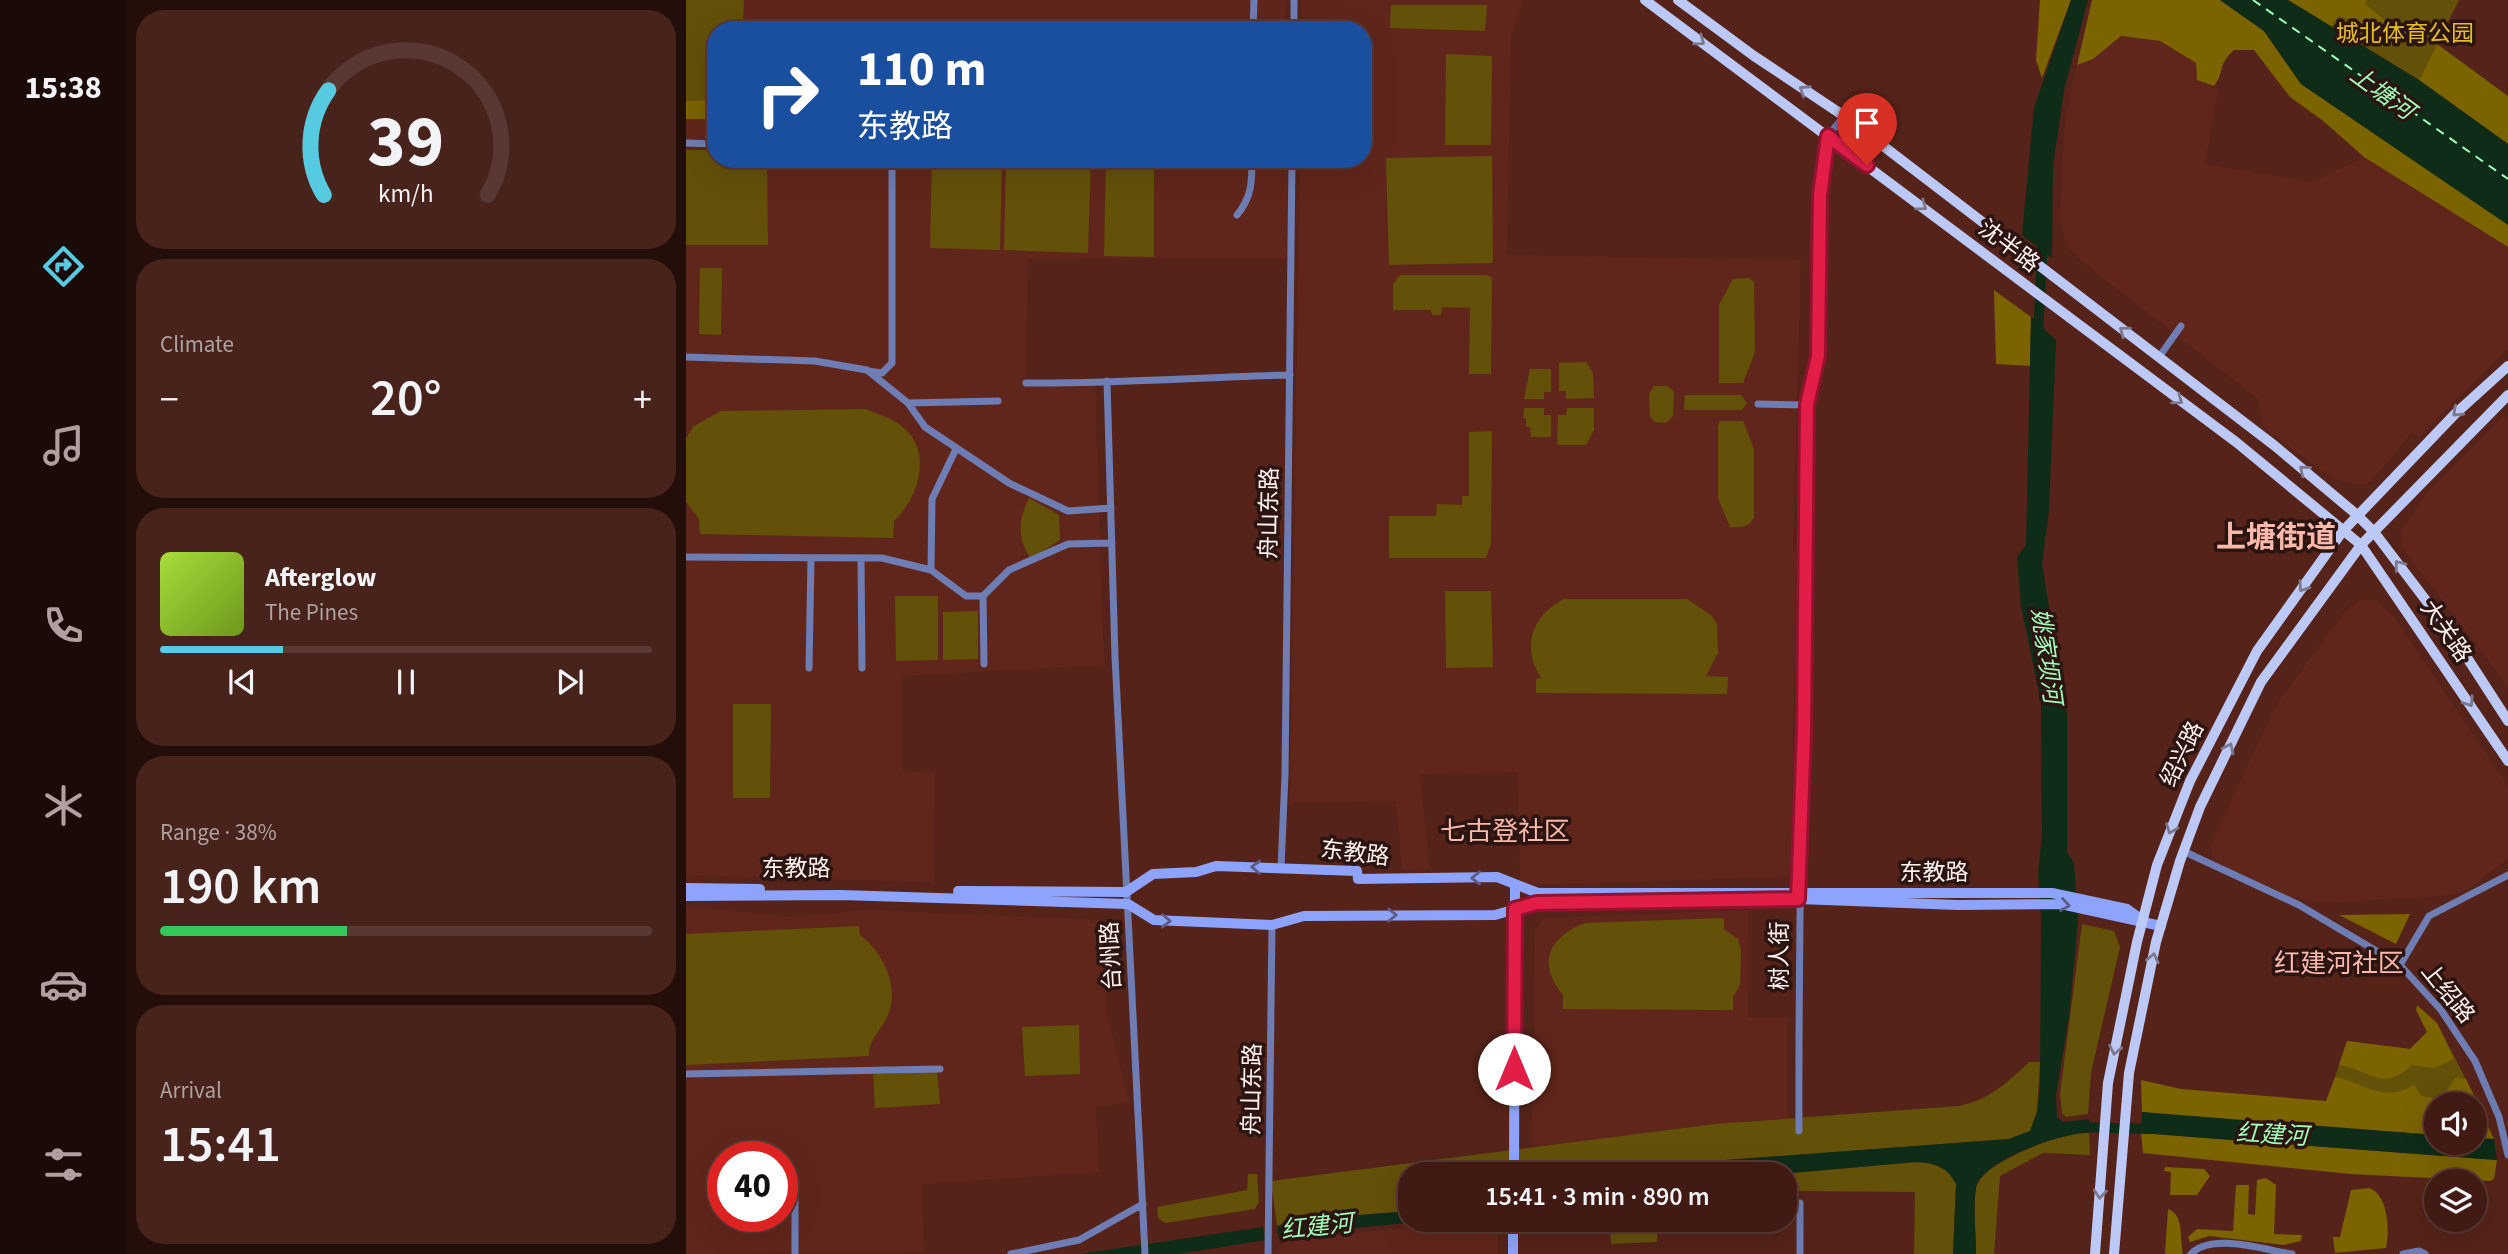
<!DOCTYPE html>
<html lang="en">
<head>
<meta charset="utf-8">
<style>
  body { margin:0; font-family:"Source Sans 3","Noto Sans SC",sans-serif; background:#47231c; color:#f1f3f6; height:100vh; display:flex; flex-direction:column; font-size:26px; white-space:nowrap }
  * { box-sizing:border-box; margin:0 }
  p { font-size:23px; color:#aea1a0 }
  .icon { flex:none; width:38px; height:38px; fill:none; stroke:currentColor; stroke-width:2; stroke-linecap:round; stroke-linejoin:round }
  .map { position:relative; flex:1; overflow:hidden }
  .sheet { display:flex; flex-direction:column; gap:10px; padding:10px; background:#230e0a; width:560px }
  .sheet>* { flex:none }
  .top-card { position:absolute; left:21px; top:21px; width:665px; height:147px; border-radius:28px; box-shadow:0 7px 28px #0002,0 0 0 2px #593833; background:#1a4fa0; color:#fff; overflow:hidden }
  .fabs { position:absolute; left:1738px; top:1092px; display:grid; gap:14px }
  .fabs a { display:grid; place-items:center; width:63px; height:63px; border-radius:50%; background:#401a13; box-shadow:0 7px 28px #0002,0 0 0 2px #593833; font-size:35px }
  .speed { position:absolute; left:21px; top:1141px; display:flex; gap:14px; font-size:35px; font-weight:700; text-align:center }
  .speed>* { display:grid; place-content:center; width:91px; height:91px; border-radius:50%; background:#401a13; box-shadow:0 7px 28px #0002,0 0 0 2px #593833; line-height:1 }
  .speed .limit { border:10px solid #d22; background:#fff; color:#111 }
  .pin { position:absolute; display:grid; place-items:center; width:60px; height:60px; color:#fff; margin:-72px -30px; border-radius:50% 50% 50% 0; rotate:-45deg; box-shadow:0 0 7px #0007 }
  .pin .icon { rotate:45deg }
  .me { position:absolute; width:77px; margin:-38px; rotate:0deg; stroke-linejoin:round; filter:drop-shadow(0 0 5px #0008) }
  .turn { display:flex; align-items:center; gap:24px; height:147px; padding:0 35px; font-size:32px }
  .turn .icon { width:91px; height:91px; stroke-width:2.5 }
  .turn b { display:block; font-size:49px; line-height:60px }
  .big { font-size:52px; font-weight:600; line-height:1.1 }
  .sheet .tile { flex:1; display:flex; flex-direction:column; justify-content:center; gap:10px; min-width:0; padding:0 24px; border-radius:28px; background:#47231c }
  .sheet .dial { align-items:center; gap:0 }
  .dial svg { height:182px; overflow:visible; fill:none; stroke:#593833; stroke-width:7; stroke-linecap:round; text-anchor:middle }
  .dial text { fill:#f1f3f6; stroke:none }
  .song { display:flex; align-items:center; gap:21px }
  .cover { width:84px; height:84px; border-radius:10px; background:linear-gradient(135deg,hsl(80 70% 55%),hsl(80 70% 35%)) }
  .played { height:7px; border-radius:4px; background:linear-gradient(90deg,#55cae0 25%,#593833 25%) }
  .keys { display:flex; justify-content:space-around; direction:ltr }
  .heat { display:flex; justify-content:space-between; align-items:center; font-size:38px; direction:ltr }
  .charge { height:10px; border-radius:5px; background:linear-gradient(90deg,#34c759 38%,#593833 0) }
  .trip { position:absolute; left:712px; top:1162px; width:399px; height:70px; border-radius:28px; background:#401a13; box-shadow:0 7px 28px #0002,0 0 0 2px #593833; font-weight:600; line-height:70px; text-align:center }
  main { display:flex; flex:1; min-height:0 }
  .tab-bar { display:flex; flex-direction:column; width:126px; justify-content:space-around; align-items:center; background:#1a0a08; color:#aea1a0 }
  .tab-bar .icon { width:49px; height:49px }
  .tab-bar .current { color:#55cae0 }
  .tab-bar b { font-size:32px; color:#f1f3f6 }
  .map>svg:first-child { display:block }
  .built { fill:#61261b; fill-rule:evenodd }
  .green { fill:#635009 }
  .forest { fill:#7b6300 }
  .water { fill:#0e2c18 }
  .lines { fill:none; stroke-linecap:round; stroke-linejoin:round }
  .canal { stroke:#0e2c18; stroke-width:10 }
  .ferry { stroke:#a0febb; stroke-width:2; stroke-dasharray:9 7; stroke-linecap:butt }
  .street { stroke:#6e7db3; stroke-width:7 }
  .secondary { stroke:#8ea4fc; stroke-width:10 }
  .primary { stroke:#bcc9f6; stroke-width:10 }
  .oneway { stroke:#7b788e }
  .oneway2 { stroke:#5d5c86 }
  .route-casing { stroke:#92132f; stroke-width:18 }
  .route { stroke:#e11d48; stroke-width:12 }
  .labels { text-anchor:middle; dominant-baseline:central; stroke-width:7; stroke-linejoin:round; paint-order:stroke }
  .park-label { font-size:23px; fill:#e7be1f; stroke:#2c1510 }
  .street-label { font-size:23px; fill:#fef1ee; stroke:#2c1510 }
  .water-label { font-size:24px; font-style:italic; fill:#a0febb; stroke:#2c1510 }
  .quarter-label { font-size:26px; fill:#fab9ab; stroke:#2c1510 }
  .district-label { font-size:30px; font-weight:bold; fill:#fab9ab; stroke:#2c1510 }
</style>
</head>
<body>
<main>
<nav class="tab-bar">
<b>15:38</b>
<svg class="icon current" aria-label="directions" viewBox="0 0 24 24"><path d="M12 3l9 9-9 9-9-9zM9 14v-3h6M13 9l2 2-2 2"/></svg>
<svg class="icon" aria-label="music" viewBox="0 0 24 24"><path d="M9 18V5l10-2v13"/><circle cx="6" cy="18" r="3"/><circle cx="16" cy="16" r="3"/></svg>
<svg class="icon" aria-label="phone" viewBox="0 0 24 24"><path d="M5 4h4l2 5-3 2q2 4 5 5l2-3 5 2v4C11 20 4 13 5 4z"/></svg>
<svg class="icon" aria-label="climate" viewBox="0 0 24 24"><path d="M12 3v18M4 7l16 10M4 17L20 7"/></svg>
<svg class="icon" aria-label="car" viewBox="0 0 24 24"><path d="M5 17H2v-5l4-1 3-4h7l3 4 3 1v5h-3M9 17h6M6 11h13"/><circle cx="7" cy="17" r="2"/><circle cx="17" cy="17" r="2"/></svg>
<svg class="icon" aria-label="filters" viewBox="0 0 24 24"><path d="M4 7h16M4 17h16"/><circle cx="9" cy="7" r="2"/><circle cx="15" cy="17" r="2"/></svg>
</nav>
<section class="sheet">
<div class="tile dial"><svg viewBox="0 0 100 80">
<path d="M14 69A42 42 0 1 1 86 69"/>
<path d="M14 69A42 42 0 0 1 16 23" stroke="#55cae0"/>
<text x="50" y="56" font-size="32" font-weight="700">39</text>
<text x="50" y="72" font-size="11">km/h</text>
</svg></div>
<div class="tile"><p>Climate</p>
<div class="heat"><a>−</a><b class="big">20°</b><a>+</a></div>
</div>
<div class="tile">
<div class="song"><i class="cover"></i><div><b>Afterglow</b><p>The Pines</p></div></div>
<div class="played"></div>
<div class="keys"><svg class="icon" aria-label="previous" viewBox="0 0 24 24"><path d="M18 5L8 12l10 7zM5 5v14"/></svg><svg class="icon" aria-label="pause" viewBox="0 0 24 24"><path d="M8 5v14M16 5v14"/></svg><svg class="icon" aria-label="next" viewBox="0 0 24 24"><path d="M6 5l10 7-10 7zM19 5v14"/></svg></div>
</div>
<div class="tile"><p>Range · 38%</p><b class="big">190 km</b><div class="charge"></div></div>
<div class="tile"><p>Arrival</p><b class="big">15:41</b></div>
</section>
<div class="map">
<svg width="1822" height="1254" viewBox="0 0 1822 1254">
  <rect width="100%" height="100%" fill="#552319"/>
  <path class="built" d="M58 0H599V30H57Z
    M616 0H837L825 36 821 255 1115 260 1107 548 1110 555 1105 870 1101 877 834 885 832 772 734 774 744 869 716 870 710 801 604 802 614 159H677V30H616Z
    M1435 36 1474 42 1510 63 1511 80 1532 90 1519 164 1626 182 1678 157 1822 247V348L1733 437 1725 433 1686 481 1675 485 1647 479 1576 427 1572 399 1393 259 1380 245 1374 220 1376 162 1380 113 1391 65 1407 59Z
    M0 119H30V159H601L603 258 342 259 340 383 409 384 418 665 216 676V771L249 773 248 882 0 875Z
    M1818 414 1822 421V686L1727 562 1716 546 1715 531 1741 493Z
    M1673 600H1689L1706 614 1822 786V858L1786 887 1768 895 1638 903 1602 897 1530 862 1524 846 1589 707 1659 611Z
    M0 906 103 917 181 910 413 920 419 930 421 1014 443 1102 410 1107 413 1172 236 1184 238 1252 0 1254ZM37 1157H96V1216H37Z
    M1063 910 1062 1017H1101V1118L1029 1124 846 1148 849 930 858 918Z
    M748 1225 812 1233V1254H594L592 1245 620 1238Z"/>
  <path class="green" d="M0 0H58L57 30H30V119H0Z
    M1602 0H1773L1733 80Z
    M705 5H801L799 31 704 28Z
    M760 54 806 56 805 145H759Z
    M0 150H30V159H81L82 245H0Z
    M806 156 807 263 703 265 700 158Z
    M246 159H316L314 250 244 248Z
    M320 159H405L402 253 318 250Z
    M420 159H468V257L418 256Z
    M14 268H36L35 335 13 334Z
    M714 275H801L806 278 805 374H783L784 308 756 307 755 315H746L745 310H707V284Z
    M1047 279 1062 278 1068 281 1069 352 1057 383H1033V305Z
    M900 362 907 373 908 398 880 399V391H873V363Z
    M844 369H865V392H858V399H838Z
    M968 386H982L988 392 987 416 980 423 969 422 964 417 963 394Z
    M999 395H1055L1061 403 1056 410H998Z
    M838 408H858V415H865V437H845L844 427H840V418H837Z
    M881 408H908V430L900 445H871L872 415H880Z
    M180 409C193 415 209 419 219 429 247 455 231 500 208 521L207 538 14 534 13 519 0 502V438L8 426 35 411Z
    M1034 421H1057L1068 449V517C1064 527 1054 528 1044 527L1032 498V426Z
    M806 431 805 543 800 558H703V516H750L751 504 776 505V496H783V432Z
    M343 498 373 515 374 540 345 559C331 539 332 520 343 498Z
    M759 591H805L807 667 760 668Z
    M209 596H252V660L210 661Z
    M878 599H1001L1025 615 1031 624 1032 653 1020 676 1042 677 1041 694 850 693V679L855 678C835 647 846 615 878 599Z
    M292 611V659L257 660V612Z
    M47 704H85L84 798H47Z
    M1038 918V929L1052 939 1055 951 1054 984 1047 997V1010L877 1009V995C851 964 862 937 899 923Z
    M1396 924 1428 931 1434 947 1405 1073 1402 1114 1380 1117 1376 1114 1374 1094Z
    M173 926 174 935C197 952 215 988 201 1017 194 1032 183 1039 183 1056L0 1065V934Z
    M1751 1023 1788 1095V1104L1641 1101 1661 1041 1724 1049Z
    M393 1025 394 1074 339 1076 336 1027Z
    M1343 1062H1354L1351 1112 1344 1131 1323 1139 1040 1160 946 1174H724V1211L623 1219 591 1226 585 1181 1029 1124 1273 1106C1304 1099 1321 1083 1343 1062Z
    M251 1072 254 1104 189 1108 187 1074Z
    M1389 1132 1403 1133 1404 1155 1357 1153 1314 1176 1308 1254H1290C1290 1235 1287 1205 1290 1188 1296 1162 1366 1139 1389 1132Z
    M1230 1162C1248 1163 1261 1166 1270 1184L1267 1254H1228L1229 1192 1107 1191 1103 1198H1099V1174H1094Z
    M562 1174H571L573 1202 569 1209 479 1223 472 1218 471 1207 561 1190Z
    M752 1220H972L971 1242 925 1244 924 1228 914 1223 812 1233 754 1226Z"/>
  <path class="forest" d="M1354 0H1385L1356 78 1350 60Z
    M1406 0H1534L1578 31 1615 84 1822 224V247L1678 157 1636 120 1604 97 1568 50H1548C1531 65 1539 72 1528 86L1511 80 1510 63 1474 41 1435 36 1407 59 1391 65Z
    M1602 0H1681L1679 4 1708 27 1709 35 1653 16 1645 26Z
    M1751 44 1822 96V144L1733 80Z
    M30 100V119H0V101Z
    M1308 290 1345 317 1344 366 1310 364Z
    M1724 914 1710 944 1653 915Z
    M1731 1005 1751 1023 1768 1059 1748 1068 1726 1065C1696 1093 1685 1070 1653 1065L1661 1041 1724 1049 1741 1032 1730 1010Z
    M1649 1077C1680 1083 1695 1103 1728 1085L1735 1096 1755 1100 1769 1078 1780 1079 1808 1139 1789 1138 1788 1104H1750V1135L1487 1116 1456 1112 1455 1080 1495 1089 1640 1101Z
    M1455 1133 1811 1160 1808 1179 1804 1181 1664 1174 1457 1153Z
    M1479 1167 1518 1169 1524 1176 1511 1195H1484L1485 1172 1478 1171Z
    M1580 1178 1590 1185 1588 1234 1616 1235 1615 1241 1598 1245 1523 1236 1504 1242 1502 1237 1511 1229 1547 1231 1550 1185H1563L1562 1214 1569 1215 1571 1180Z
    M1683 1188C1702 1194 1704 1230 1700 1248L1649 1253 1647 1237H1654L1665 1190Z
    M1482 1209C1499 1215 1493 1238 1497 1254H1479Z"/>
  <path class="water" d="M1385 0H1402L1378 90 1367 166 1366 258 1336 235 1348 108Z
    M1534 0H1602L1733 80 1822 144V225L1615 84 1578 31Z
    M1345 317 1370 340 1363 510 1356 564 1381 716V852L1388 863 1392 922 1383 1016 1370 1095 1371 1117 1377 1122 1403 1119V1133C1378 1132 1295 1160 1290 1188 1287 1208 1290 1233 1290 1254H1267L1270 1184C1261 1166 1248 1163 1230 1162L1094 1174H946L1040 1160 1323 1139 1344 1131 1351 1112 1354 1084 1355 917 1352 872 1356 836 1355 702 1335 606 1331 557 1340 545Z
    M1456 1112 1750 1135V1143H1788L1789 1138 1808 1139 1811 1160 1455 1133Z
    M724 1211V1220H752L618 1233 593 1239 591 1226 623 1219Z
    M577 1227 579 1240 493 1254H393Z"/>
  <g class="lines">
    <path class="canal" d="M1352 335 1357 238
      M1391 1127 1467 1129"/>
    <path class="ferry" d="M1567 0 1822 179"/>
    <path class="street" d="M123 26 393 25 403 30
      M567 30 568 0
      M608 30V0
      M0 143 30 144
      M551 215C566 197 566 181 566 159
      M0 357 129 361 181 370 222 403 239 427 323 483 382 511 425 508
      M1473 357 1495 326
      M182 371 196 373 206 363V159
      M421 381 429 657 459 1254
      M340 383C428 384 516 377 604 375
      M222 403 312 401
      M1072 404 1121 405
      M0 557 196 558 245 570 280 596H297
      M175 558 176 668
      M245 570 246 499 270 449
      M298 664 297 596 323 570 382 544 426 543
      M123 668 125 558
      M1497 851 1613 905 1714 965 1755 1010 1789 1061 1813 1117 1822 1155
      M595 868 599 775 606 159
      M1714 965 1743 916 1822 875
      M0 1074 254 1069
      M1113 1131C1112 889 1119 647 1121 405L1132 356 1134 196 1142 136 1158 116
      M109 1192V1254
      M1114 1203V1254
      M325 1254 393 1240 457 1204
      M582 1254 586 925
      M1505 1254C1525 1232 1579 1250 1606 1254
      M1717 1254 1733 1251 1739 1254"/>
    <path class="secondary" d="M0 888 74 889
      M272 891 440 892 467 874 510 872 530 866 671 871 672 879 811 877 852 893H1366L1441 909 1455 919
      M0 896 155 895 442 904 468 920 586 925 618 916 809 915 851 903 1112 899 1272 905 1375 904 1475 926
      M828 1174 829 884
      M827 1254V1220"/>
    <path class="primary" d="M959 0 1550 442 1675 545 1822 761
      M992 0 1068 56 1158 116 1589 446 1670 514 1688 532 1767 636 1822 721
      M1409 1254 1422 1083 1451 942 1471 865 1504 781 1571 651 1656 532 1769 414 1822 366
      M1428 1254 1443 1073 1470 942 1494 861 1514 807 1575 682 1675 545 1822 395"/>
  </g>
  <defs><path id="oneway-chevron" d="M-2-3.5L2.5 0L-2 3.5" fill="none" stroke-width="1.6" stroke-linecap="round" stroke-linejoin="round" transform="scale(1.75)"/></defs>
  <g class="oneway">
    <use href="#oneway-chevron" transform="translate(1014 41) rotate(37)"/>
    <use href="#oneway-chevron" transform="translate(1118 90) rotate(-147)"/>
    <use href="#oneway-chevron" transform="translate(1236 206) rotate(37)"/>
    <use href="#oneway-chevron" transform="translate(1438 331) rotate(-143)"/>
    <use href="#oneway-chevron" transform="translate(1492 400) rotate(36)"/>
    <use href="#oneway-chevron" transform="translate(1771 412) rotate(137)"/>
    <use href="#oneway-chevron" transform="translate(1618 470) rotate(-140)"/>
    <use href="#oneway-chevron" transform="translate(1713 565) rotate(-127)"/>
    <use href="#oneway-chevron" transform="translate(1617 587) rotate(125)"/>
    <use href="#oneway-chevron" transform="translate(1783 702) rotate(56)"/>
    <use href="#oneway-chevron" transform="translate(1543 748) rotate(-64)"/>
    <use href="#oneway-chevron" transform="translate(1485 829) rotate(111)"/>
    <use href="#oneway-chevron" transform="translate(1467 958) rotate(-78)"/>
    <use href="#oneway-chevron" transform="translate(1429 1050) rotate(102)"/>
    <use href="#oneway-chevron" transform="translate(1414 1194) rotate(95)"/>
  </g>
  <g class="oneway2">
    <use href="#oneway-chevron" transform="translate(570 867) rotate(-178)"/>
    <use href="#oneway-chevron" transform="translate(790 878) rotate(179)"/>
    <use href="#oneway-chevron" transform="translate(1379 905) rotate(9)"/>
    <use href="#oneway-chevron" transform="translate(706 915)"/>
    <use href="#oneway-chevron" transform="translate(480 921) rotate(2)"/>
  </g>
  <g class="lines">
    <g class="route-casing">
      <path id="route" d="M828 1069 829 909 851 903 1112 899 1118 731 1121 405 1132 356 1134 195 1142 136 1181 165"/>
    </g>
    <use href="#route" class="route"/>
  </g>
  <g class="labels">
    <g class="park-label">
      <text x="1719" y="33">城北体育公园</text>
    </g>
    <g class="street-label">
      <text transform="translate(1323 246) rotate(37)">沈半路</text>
      <text transform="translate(583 513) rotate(-89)">舟山东路</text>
      <text transform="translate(1760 631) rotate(55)">大关路</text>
      <text transform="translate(1496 754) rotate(-64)">绍兴路</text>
      <text transform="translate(669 853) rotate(7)">东教路</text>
      <text x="110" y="868">东教路</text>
      <text x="1248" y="872">东教路</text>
      <text transform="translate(425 956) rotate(-93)">台州路</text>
      <text transform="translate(1093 956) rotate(-90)">树人街</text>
      <text transform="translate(1762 993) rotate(51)">上绍路</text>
      <text transform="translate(566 1089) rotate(-89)">舟山东路</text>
    </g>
    <g class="water-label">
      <text transform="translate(1696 93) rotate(36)">上塘河</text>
      <text transform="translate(1360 656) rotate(82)">姚家坝河</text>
      <text transform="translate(1586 1135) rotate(3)">红建河</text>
      <text transform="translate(631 1227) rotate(-6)">红建河</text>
    </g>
    <g class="quarter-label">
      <text x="819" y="831">七古登社区</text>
      <text x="1653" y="963">红建河社区</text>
    </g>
    <g class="district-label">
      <text x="1590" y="537">上塘街道</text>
    </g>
  </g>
</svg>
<div class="fabs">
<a><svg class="icon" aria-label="sound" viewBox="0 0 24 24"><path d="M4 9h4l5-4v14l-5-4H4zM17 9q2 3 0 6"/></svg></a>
<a><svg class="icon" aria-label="layers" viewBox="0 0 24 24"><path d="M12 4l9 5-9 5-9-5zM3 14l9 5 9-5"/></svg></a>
</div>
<div class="speed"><div class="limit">40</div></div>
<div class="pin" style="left:1181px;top:165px;background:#d93025"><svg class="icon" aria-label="arrive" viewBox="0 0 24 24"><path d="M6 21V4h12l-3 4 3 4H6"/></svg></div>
<svg class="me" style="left:828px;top:1069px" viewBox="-20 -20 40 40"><circle r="19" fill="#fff"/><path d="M0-13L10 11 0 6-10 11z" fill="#e11d48"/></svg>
<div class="trip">15:41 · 3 min · 890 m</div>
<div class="top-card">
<div class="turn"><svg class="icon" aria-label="right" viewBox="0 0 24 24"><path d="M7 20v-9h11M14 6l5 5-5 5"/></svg><div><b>110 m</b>东教路</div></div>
</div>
</div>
</main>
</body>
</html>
